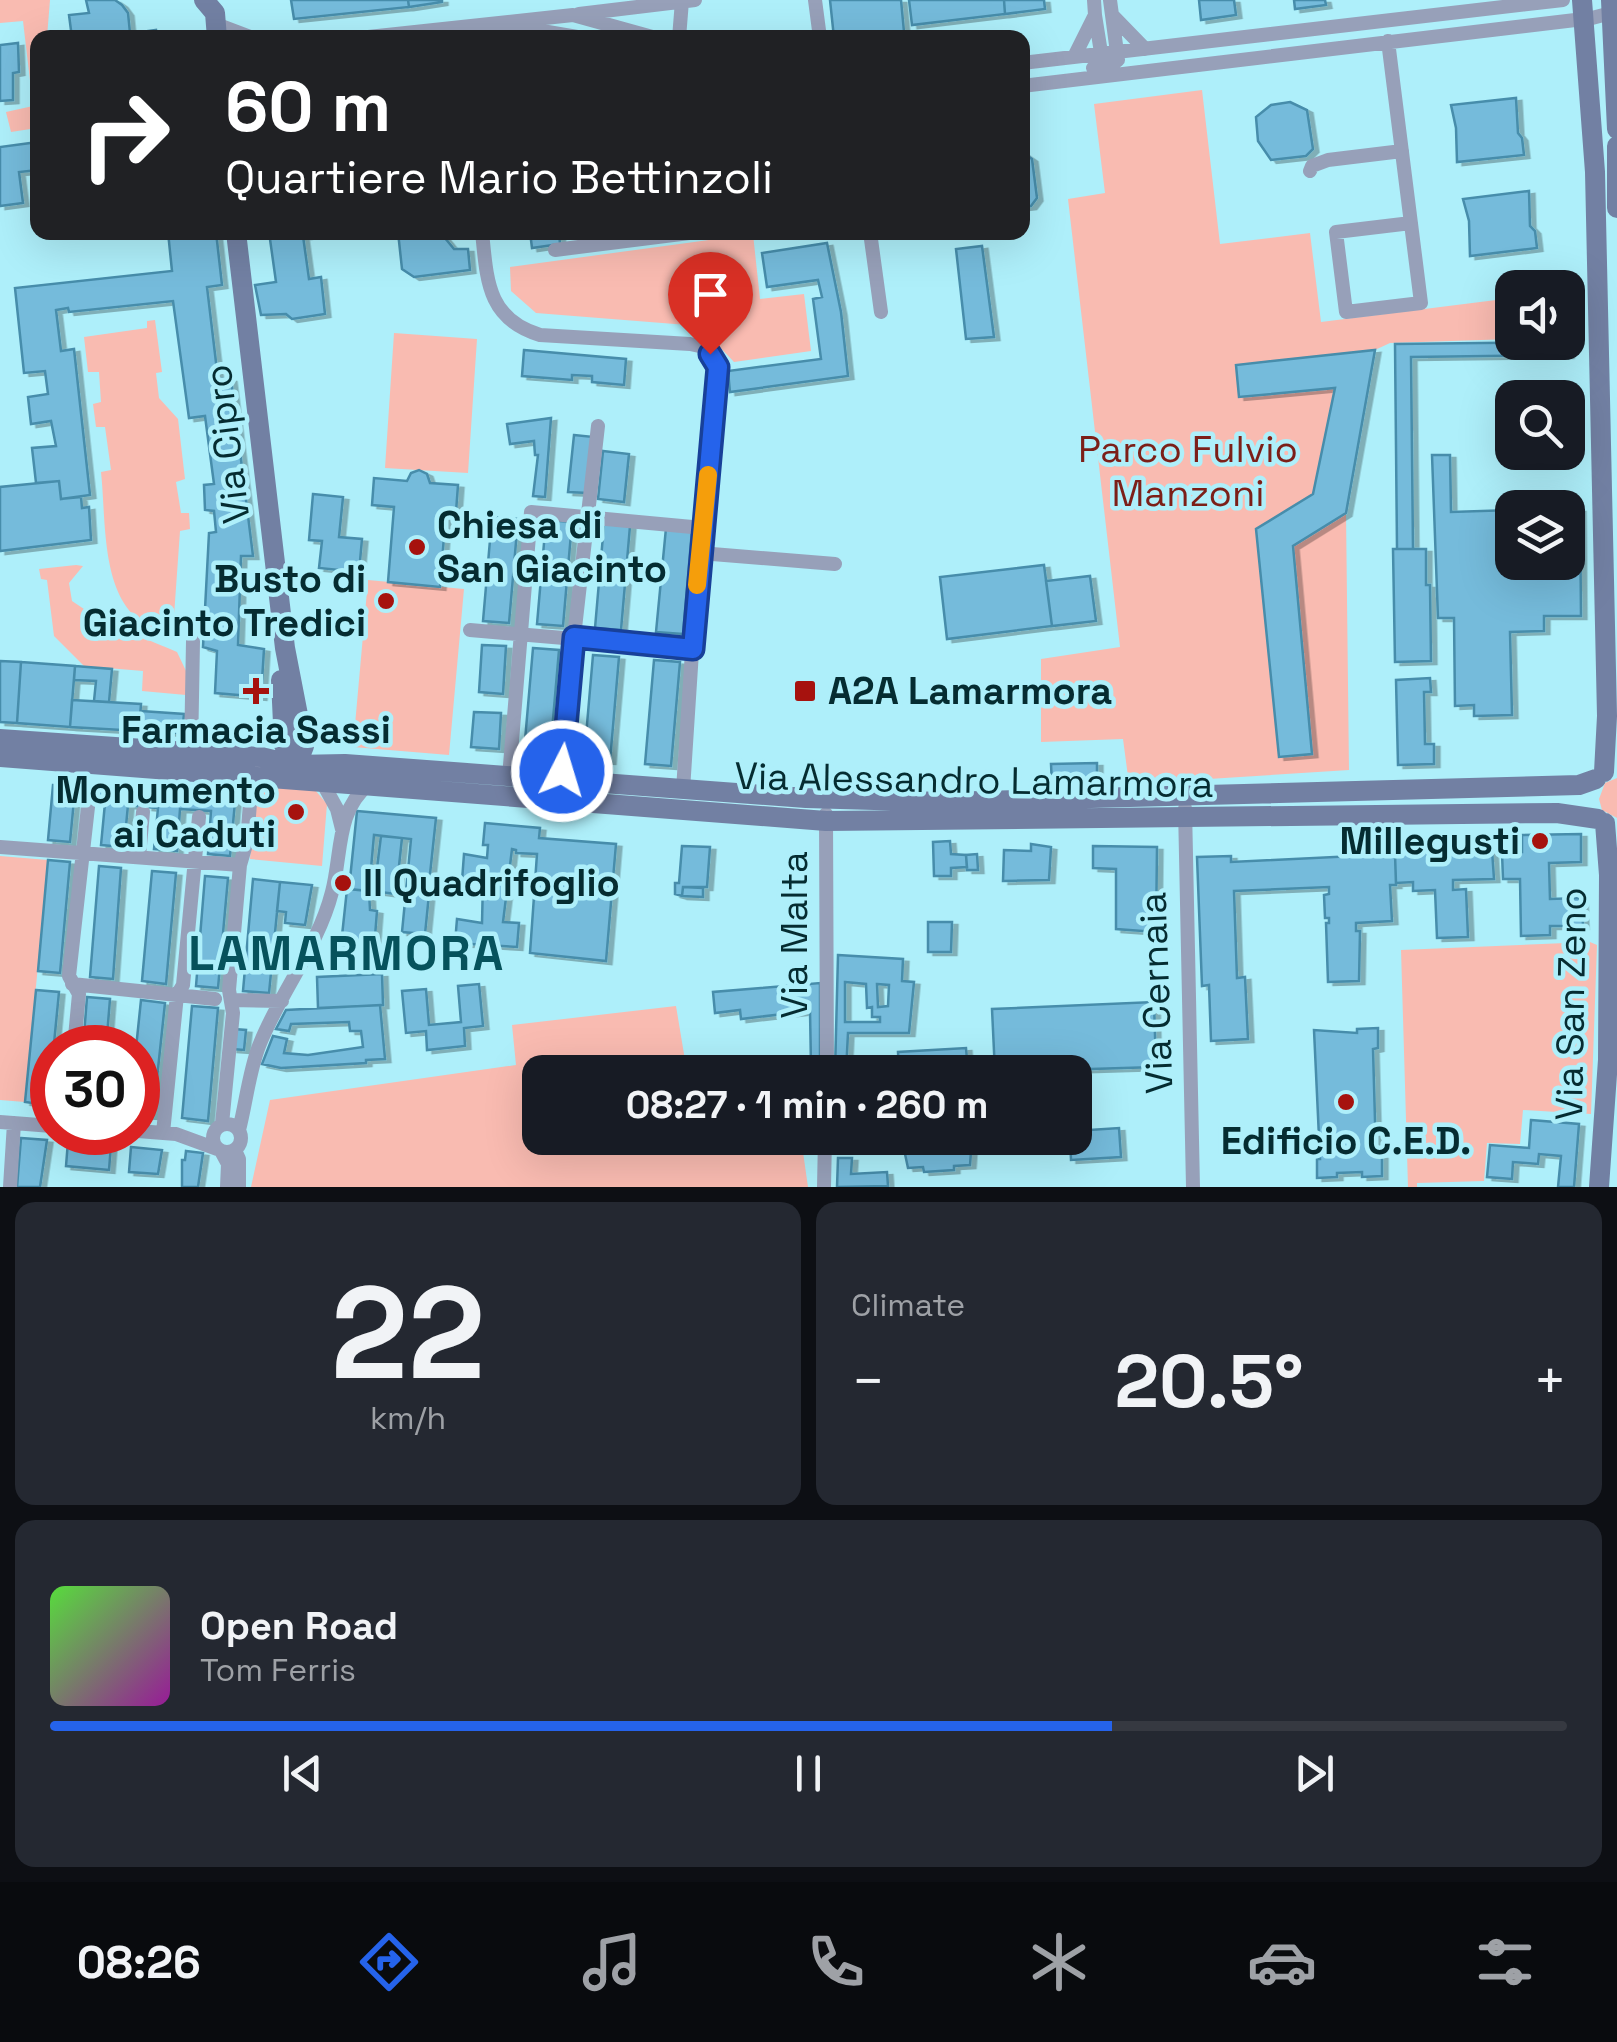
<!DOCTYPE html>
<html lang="en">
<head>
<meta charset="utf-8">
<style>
  body { margin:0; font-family:"Space Grotesk",sans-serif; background:#242831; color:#f1f3f6; height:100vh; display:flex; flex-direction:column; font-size:38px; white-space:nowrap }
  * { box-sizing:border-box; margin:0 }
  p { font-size:32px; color:#9ea1a6 }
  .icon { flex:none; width:55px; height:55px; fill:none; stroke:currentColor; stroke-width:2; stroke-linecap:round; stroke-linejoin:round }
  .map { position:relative; height:1187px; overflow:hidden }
  .side { display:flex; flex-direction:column; gap:15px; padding:15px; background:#0d0f14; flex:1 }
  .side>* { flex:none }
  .hud { position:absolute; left:30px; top:30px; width:1000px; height:210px; border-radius:20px; box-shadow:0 10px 40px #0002; background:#202124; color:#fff; overflow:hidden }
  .tools { position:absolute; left:1495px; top:270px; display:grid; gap:20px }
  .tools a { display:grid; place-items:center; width:90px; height:90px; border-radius:20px; background:#171b24; box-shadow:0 10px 40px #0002; font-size:50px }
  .speed { position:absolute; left:30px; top:1025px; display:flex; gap:20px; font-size:50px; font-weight:700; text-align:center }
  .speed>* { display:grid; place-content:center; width:130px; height:130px; border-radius:50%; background:#171b24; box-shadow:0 10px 40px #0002; line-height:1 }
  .speed .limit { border:15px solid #d22; background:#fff; color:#111 }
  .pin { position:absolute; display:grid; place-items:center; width:85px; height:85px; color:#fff; margin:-102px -42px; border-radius:50% 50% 50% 0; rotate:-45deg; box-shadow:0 0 10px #0007 }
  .pin .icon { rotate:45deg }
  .me { position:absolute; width:110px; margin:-55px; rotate:5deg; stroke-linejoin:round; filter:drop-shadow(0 0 8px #0008) }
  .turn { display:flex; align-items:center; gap:35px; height:210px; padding:0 30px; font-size:45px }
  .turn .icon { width:130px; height:130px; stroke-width:2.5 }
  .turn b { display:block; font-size:70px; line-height:85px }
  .big { font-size:75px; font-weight:600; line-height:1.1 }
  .side .card { flex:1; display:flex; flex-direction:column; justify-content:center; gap:15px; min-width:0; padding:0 35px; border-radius:20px; background:#242831 }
  .side .dial { align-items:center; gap:0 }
  .dial b { font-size:130px; line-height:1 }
  .song { display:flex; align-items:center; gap:30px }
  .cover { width:120px; height:120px; border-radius:15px; background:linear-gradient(135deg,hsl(110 70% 55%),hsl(300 70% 35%)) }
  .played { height:10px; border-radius:5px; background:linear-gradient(90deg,#2563eb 70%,#363941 70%) }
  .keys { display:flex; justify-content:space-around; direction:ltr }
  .heat { display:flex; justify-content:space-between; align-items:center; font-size:55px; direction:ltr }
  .side .tiles { flex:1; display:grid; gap:15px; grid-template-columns:1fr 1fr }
  .card:last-child { grid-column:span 2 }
  .trip { position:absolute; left:522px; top:1055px; width:570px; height:100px; border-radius:20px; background:#171b24; box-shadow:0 10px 40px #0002; font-weight:600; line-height:100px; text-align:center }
  .tab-bar { display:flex; height:160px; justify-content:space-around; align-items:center; background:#090b0e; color:#9ea1a6 }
  .tab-bar .icon { width:70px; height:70px }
  .tab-bar .current { color:#2563eb }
  .tab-bar b { font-size:45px; color:#f1f3f6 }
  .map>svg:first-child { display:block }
  .green { fill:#f9bbb1 }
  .building { fill:#75bbdb; stroke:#478dab; stroke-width:2.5; fill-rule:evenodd; filter:url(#shadow) }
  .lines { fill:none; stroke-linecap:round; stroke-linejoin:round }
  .street { stroke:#97a0b9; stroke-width:14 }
  .secondary { stroke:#7280a3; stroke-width:20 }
  .route-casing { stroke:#184099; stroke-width:25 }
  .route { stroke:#2563eb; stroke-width:18 }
  .slow { stroke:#f59e0b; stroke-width:18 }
  .poi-dot { fill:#a6120e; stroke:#aeeffa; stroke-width:4 }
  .labels { text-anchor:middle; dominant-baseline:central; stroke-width:9; stroke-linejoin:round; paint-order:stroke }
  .street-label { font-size:38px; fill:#052c31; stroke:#aeeffa }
  .park-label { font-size:38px; fill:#7c1f18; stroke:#aeeffa }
  .poi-label { font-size:38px; font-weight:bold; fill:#052c31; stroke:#aeeffa; text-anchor:start }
  .district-label { font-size:48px; font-weight:bold; letter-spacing:2.5px; fill:#06525c; stroke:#aeeffa }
</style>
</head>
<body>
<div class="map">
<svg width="1617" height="1187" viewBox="0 0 1617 1187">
  <defs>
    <filter id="shadow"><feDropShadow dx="5.5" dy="3" stdDeviation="0" flood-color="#0004"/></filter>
  </defs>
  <rect width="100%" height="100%" fill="#aeeffa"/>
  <path class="green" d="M0 0H50L47 37 38 38 37 128 11 132 6 112 33 106 23 21 0 23Z
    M1202 90 1220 244 1310 233 1321 322 1512 298V339L1390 343 1375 350 1236 366 1239 397 1335 388 1313 494 1256 529 1279 756 1293 546 1346 513 1349 770 1129 784 1123 739 1041 742V659L1120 647 1068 199 1105 193 1094 104Z
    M753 234 760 299 804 294 811 351 734 362 700 326 536 313 511 291 510 267Z
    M1579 289V337L1568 338V291Z
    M155 320 162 372 156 373 159 398 178 419 185 479 176 482 181 513H189L190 529 180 531 173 630 170 631C98 624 107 526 101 472L111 470 105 427H96L93 404 101 402 99 372H88L84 337 147 328V321Z
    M394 333 477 339 468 473 385 468Z
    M76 565 83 566 69 583 72 601 87 611 105 608C129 636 146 638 177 652L187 673 186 695 142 691 143 671 84 666 54 636 47 580 41 579 39 569Z
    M368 580 464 589 449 755 353 747Z
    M1617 778V818L1602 810 1599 799 1605 783Z
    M255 786 315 790 327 804 322 866 250 859Z
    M0 856 48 860 25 1102 0 1100Z
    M1590 942 1597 945 1591 1114 1523 1110 1520 1144 1487 1143 1484 1181 1417 1183V1187H1408L1401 950Z
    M676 1006 687 1072H540V1138H698L699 1143 801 1138 808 1187H251L270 1100 516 1065 512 1025Z"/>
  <path class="building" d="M86 0H115L122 5 128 13 130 33 72 38 69 15 89 13Z
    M291 0H408L409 7 294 19Z
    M408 0H442V2L409 7Z
    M830 0H901L904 32 834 38Z
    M909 0H1004L1005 14 912 25Z
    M1004 0H1044L1045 9 1005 14Z
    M1199 0H1234L1236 15 1201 20Z
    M1294 0H1325L1326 5 1295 9Z
    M156 30 157 38H119V35Z
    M18 43 19 72 13 73V100L0 101V45Z
    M1516 98 1518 133 1522 138 1524 155 1457 162 1456 128 1451 105Z
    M1290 102 1307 110 1313 149 1306 156 1271 160 1258 141 1256 117 1271 105Z
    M38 142V170L19 172 23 203 0 206V147Z
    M1022 152 1032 159 1037 198 1031 206 1022 207Z
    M1529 191 1530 226 1535 231 1537 248 1470 256 1469 221 1463 199Z
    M168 232H216L222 285 207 287 218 379H231L253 556H241L238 645 264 649 261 697 215 693 217 651 203 647 209 533 216 532 214 511 205 510 204 485 214 484 205 416 189 418 173 301 69 312 68 308 56 310 61 351 74 349 90 495 61 499 59 481 36 483 32 448 56 446 51 421 31 424 28 397 48 394 45 371 24 373 15 288 172 271Z
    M269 232H306V236H303L309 279 321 277 325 314 292 319 286 314 261 315 255 285 276 282Z
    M398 232H440L454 249H468L470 270 414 277 402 269Z
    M530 232H559L560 244 532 248Z
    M827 243 841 312 848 376 730 392 728 371 821 359 813 299 822 297 818 280 767 287 762 253Z
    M982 246 994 337 966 339 956 249Z
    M1567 342 1568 355 1411 357 1413 549H1397L1395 344Z
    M524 350 626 359 624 385 592 382V376L572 375V380L522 376Z
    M1375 350 1346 513 1293 546 1312 754 1279 757 1256 529 1313 494 1335 388 1239 397 1236 365Z
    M551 418 545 497 533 496 538 455H535L534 441 510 444 507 424Z
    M574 435 594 437 588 493 568 492Z
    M603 451 629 454 624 502 598 499Z
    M1432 455H1450L1451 512 1512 510V562H1568V509H1580L1581 616H1544V631L1510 632 1512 715 1474 716V705L1455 706 1454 618H1438Z
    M419 470 427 474 430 483 458 485 456 512 446 511 440 587 388 582 394 507 372 505 374 478 407 481 411 473Z
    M59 481 61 499 81 497 82 508 89 507 91 540 0 551V487Z
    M313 494 343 497 339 537 362 539 359 572 319 568 322 541 309 540Z
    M492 517 518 519 509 623 483 621Z
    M546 520 572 522 563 626 537 624Z
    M604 524 630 526 621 630 595 628Z
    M666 528 692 530 683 634 656 632Z
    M1393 549H1426V585H1430L1431 661 1395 662Z
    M1044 565 1052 626 947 639 940 577Z
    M1090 576 1096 621 1052 626 1046 581Z
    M482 645 506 646 503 694 479 692Z
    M533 648 559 650 550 754 524 752Z
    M593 655 619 657 610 761 584 759Z
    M654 660 680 662 671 766 645 764Z
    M0 661 21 662 17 723 0 722Z
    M21 662 75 666 70 727 17 723Z
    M75 666 112 669 109 702 94 701 96 681 74 680Z
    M1430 678 1431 692H1424L1425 744H1434V764L1398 765 1396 680Z
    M72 700 141 704 139 731 70 727Z
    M141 711 184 714 182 733 139 731Z
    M474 712 501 713 499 749 471 747Z
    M1097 763V784L1052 785 1051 764Z
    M53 785 138 792 137 806 128 805 124 847 101 845 105 803 74 800 70 842 48 840Z
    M148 794 235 802 230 856 208 854 211 811 180 809 177 851 154 849 158 808 147 807Z
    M357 811 436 818 428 893 406 891 411 839 374 835 369 891 349 889Z
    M485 823 540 828 539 838 616 844 606 961 530 953 537 854 516 853V850L512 849 503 922 519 923 517 947 455 943 457 919 482 923 483 880 462 881 464 854 487 858 488 845H483Z
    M1581 834V862L1549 863 1550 899 1582 898 1583 926H1550V935L1521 936 1520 879H1503L1502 853 1522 852V835Z
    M381 836 402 838 396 894 380 892 382 870 377 868Z
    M950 841 951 854 966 855 967 867 951 868V876H934L933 842Z
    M1031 844 1051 847 1049 880 1003 881 1004 850 1031 851Z
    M682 846 710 847 707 887H683L682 896 675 894V883H679Z
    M1093 846 1157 847 1156 932 1116 929V869L1093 868Z
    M1492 850 1494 879 1453 880V890L1466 889 1468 937 1437 938 1435 890 1413 891V882L1396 883 1395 854Z
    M977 854 978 870H967L966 855Z
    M1395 854 1396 885H1390L1392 921 1356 923V931H1360L1359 981 1328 982 1326 923H1329V918H1325L1324 895 1329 894V887L1234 891 1237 978 1245 977 1248 1039 1211 1041 1209 985 1202 986 1197 857 1231 856V862Z
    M48 860 70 862 60 973 38 971Z
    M99 866 121 868 113 979 90 977Z
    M152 871 176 873 166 984 142 981Z
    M205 876 228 878 218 988 196 986Z
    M253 879 280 882 269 993 243 991Z
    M280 882 312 885 305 925 285 923 286 912 277 911Z
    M683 887 703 888V897L682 896Z
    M347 889 369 891 370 910 377 911 374 949 341 945Z
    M406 891 429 894 425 934 402 932Z
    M928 922H952L951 952H928Z
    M838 955 903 959 902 981 914 982 909 1033H848L846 1072H835ZM845 982 866 984 867 1008 872 1007V1017H880V1022H845ZM877 984 889 985 888 1006 878 1007Z
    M382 974 383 1005 318 1008 317 977Z
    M820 983V1072H748L811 1066 810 1011 741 1019 740 1010 715 1013 713 992Z
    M479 984 483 1026 464 1028 465 1046 427 1050 426 1031 406 1033 402 991 426 989 429 1025 461 1022 458 986Z
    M36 990 59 992 48 1105 25 1102Z
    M87 997 110 999 106 1048H83Z
    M141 1000 165 1003 153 1116 138 1115 136 1048Z
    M1154 1002 1156 1067 995 1072 992 1009Z
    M380 1005 385 1059 366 1060V1063L281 1068 262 1064 273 1036 287 1039 284 1053 308 1055 363 1047 361 1031H350L349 1022 291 1024 289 1031 276 1029 286 1010Z
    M192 1006 218 1008 208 1121 182 1118Z
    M1378 1028V1048L1373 1049 1376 1156H1382V1176L1362 1177V1172L1337 1173V1177L1317 1178V1159H1320L1314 1030 1357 1033V1029Z
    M234 1029 246 1030 244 1050 232 1049Z
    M966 1048 968 1072H899L898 1052Z
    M1531 1120 1579 1124 1574 1187H1558L1561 1156 1539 1154 1538 1164 1513 1162 1512 1179 1487 1177 1490 1145 1529 1148Z
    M1119 1128 1121 1157 1071 1160 1070 1138H1075V1131Z
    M21 1138 47 1140 40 1187H17Z
    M972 1138 970 1165 954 1166V1170L924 1172 923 1167 908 1168 902 1140Z
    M68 1141 111 1145 109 1170 66 1166Z
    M131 1147 162 1150 158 1174 129 1172Z
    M186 1151 203 1153 198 1187H182V1160H185Z
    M838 1158H852L851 1174 887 1172 888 1186 837 1187Z"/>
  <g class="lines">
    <path class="street" d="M815 0 820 38
      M1110 0 1112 15 1145 49
      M579 14 695 0
      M1095 15 1102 59
      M216 24 253 38
      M359 38 573 15 656 38
      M472 38 536 30 583 38
      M679 38 682 1
      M1388 41 1421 303 1346 312 1336 232 1411 223
      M1074 57 1095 15 1094 0
      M1022 63 1563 0
      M1093 68 1110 66 1118 60 1112 15
      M1022 86 1592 18 1611 13
      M1310 171 1312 166 1328 160 1402 151
      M482 232C487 280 487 319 540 335L690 344 704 347 718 367 694 621 683 790
      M870 232 881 312
      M555 250 697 232
      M700 553 835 564
      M470 630 693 649
      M191 753 193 641
      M509 777 531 512 703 528
      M321 780 337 809 342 829
      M562 782 574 637 598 426
      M1185 808 1193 1187
      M826 814 827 1072
      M0 847 240 865
      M139 857 143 812
      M72 984 215 999
      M231 1000 282 1001
      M74 1048 79 994 69 976 88 807
      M0 1122 52 1126
      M213 1138a14 14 0 1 1 28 0a14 14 0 1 1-28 0Z
      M222 1124 233 1013 229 990 240 865 247 841 252 778 256 769
      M239 1130C246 1103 249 1072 259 1046 279 994 318 947 332 892 342 854 336 811 368 785
      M138 1131 176 1134 217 1149
      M163 1133 177 995 183 985 199 817
      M235 1150 239 1159V1187
      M221 1151 228 1164 227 1187
      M10 1187 14 1123
      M824 1187 825 1138"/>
    <path class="secondary" d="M204 0 215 13 217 38
      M1582 0 1595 172 1607 716 1604 772
      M1611 0 1617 129
      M1617 146V208
      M236 232 285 648 304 746 293 774
      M281 680 284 745 295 765
      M0 739 261 757 295 765 345 764 806 798 943 802 1579 785 1596 779
      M0 757 826 821 1557 813 1598 819
      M1599 1187 1608 1060 1609 875 1605 823"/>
  </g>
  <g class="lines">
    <g class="route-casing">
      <path id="route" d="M562 771 574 637 693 649 718 367 710 354"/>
    </g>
    <use href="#route" class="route"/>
    <path class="slow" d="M697 585 708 475"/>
  </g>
  <g class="poi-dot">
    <circle cx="417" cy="547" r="10"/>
    <circle cx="386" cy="601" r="10"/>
    <path d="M251 676h10v10h10v10h-10v10h-10v-10h-10v-10h10z"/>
    <rect x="793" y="679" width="24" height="24" rx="5"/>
    <circle cx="296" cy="812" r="10"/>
    <circle cx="1540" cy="841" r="10"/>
    <circle cx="343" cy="883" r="10"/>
    <circle cx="1346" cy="1102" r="10"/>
  </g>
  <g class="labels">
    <g class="street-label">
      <text transform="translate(227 444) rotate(-97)">Via Cipro</text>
      <text transform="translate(974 780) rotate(1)">Via Alessandro Lamarmora</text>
      <text transform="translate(794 935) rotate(-90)">Via Malta</text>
      <text transform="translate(1156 993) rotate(-92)">Via Cernaia</text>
      <text transform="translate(1571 1004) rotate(-89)">Via San Zeno</text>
    </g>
    <g class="park-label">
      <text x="1188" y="449">Parco Fulvio<tspan x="1188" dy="44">Manzoni</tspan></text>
    </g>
    <g class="poi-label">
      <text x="437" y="525">Chiesa di<tspan x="437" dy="44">San Giacinto</tspan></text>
      <text x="366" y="579" text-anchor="end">Busto di<tspan x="366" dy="44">Giacinto Tredici</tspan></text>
      <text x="828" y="691">A2A Lamarmora</text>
      <text x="256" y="730" text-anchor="middle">Farmacia Sassi</text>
      <text x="276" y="790" text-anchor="end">Monumento<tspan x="276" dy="44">ai Caduti</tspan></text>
      <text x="1520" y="841" text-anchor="end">Millegusti</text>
      <text x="363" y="883">Il Quadrifoglio</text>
      <text x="1346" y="1141" text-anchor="middle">Edificio C.E.D.</text>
    </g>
    <g class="district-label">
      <text x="347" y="953">LAMARMORA</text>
    </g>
  </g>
</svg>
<div class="tools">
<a><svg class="icon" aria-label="sound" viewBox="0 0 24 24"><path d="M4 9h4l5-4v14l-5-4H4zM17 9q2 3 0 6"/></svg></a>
<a><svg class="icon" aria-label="search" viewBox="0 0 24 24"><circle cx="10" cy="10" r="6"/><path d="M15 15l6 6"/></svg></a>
<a><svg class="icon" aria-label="layers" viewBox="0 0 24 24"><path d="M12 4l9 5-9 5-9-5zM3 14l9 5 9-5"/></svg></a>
</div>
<div class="speed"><div class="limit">30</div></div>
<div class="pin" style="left:710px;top:354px;background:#d93025"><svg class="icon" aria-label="arrive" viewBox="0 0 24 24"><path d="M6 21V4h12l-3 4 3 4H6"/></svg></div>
<svg class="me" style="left:562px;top:771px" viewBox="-20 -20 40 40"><circle r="17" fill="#2563eb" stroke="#fff" stroke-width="3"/><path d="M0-11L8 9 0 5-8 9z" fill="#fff"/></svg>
<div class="trip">08:27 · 1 min · 260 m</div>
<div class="hud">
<div class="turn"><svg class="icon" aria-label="right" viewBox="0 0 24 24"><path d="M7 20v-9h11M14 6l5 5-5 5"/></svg><div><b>60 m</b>Quartiere Mario Bettinzoli</div></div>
</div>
</div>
<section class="side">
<div class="tiles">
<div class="card dial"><b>22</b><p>km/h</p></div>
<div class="card"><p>Climate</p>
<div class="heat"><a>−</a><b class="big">20.5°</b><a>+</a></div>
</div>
<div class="card">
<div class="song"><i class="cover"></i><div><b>Open Road</b><p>Tom Ferris</p></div></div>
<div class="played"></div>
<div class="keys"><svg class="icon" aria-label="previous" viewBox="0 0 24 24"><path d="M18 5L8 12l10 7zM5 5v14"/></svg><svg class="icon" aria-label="pause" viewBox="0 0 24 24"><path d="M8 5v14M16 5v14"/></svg><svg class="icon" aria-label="next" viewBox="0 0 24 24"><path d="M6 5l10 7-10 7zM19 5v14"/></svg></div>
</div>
</div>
</section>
<nav class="tab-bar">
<b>08:26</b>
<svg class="icon current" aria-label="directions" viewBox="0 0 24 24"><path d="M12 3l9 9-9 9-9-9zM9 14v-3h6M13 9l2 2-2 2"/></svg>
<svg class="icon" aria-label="music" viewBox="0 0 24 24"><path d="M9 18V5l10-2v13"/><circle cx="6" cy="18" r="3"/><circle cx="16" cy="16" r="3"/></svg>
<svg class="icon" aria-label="phone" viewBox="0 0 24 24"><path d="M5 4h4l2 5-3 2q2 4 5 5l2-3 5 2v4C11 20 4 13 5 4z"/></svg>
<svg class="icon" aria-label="climate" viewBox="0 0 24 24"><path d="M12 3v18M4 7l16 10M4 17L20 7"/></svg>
<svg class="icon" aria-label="car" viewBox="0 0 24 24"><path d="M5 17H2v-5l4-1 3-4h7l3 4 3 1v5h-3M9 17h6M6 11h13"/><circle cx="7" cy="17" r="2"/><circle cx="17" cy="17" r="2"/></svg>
<svg class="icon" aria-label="filters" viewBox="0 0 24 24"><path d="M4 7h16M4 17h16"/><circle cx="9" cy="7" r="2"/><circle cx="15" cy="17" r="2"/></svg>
</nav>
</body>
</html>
